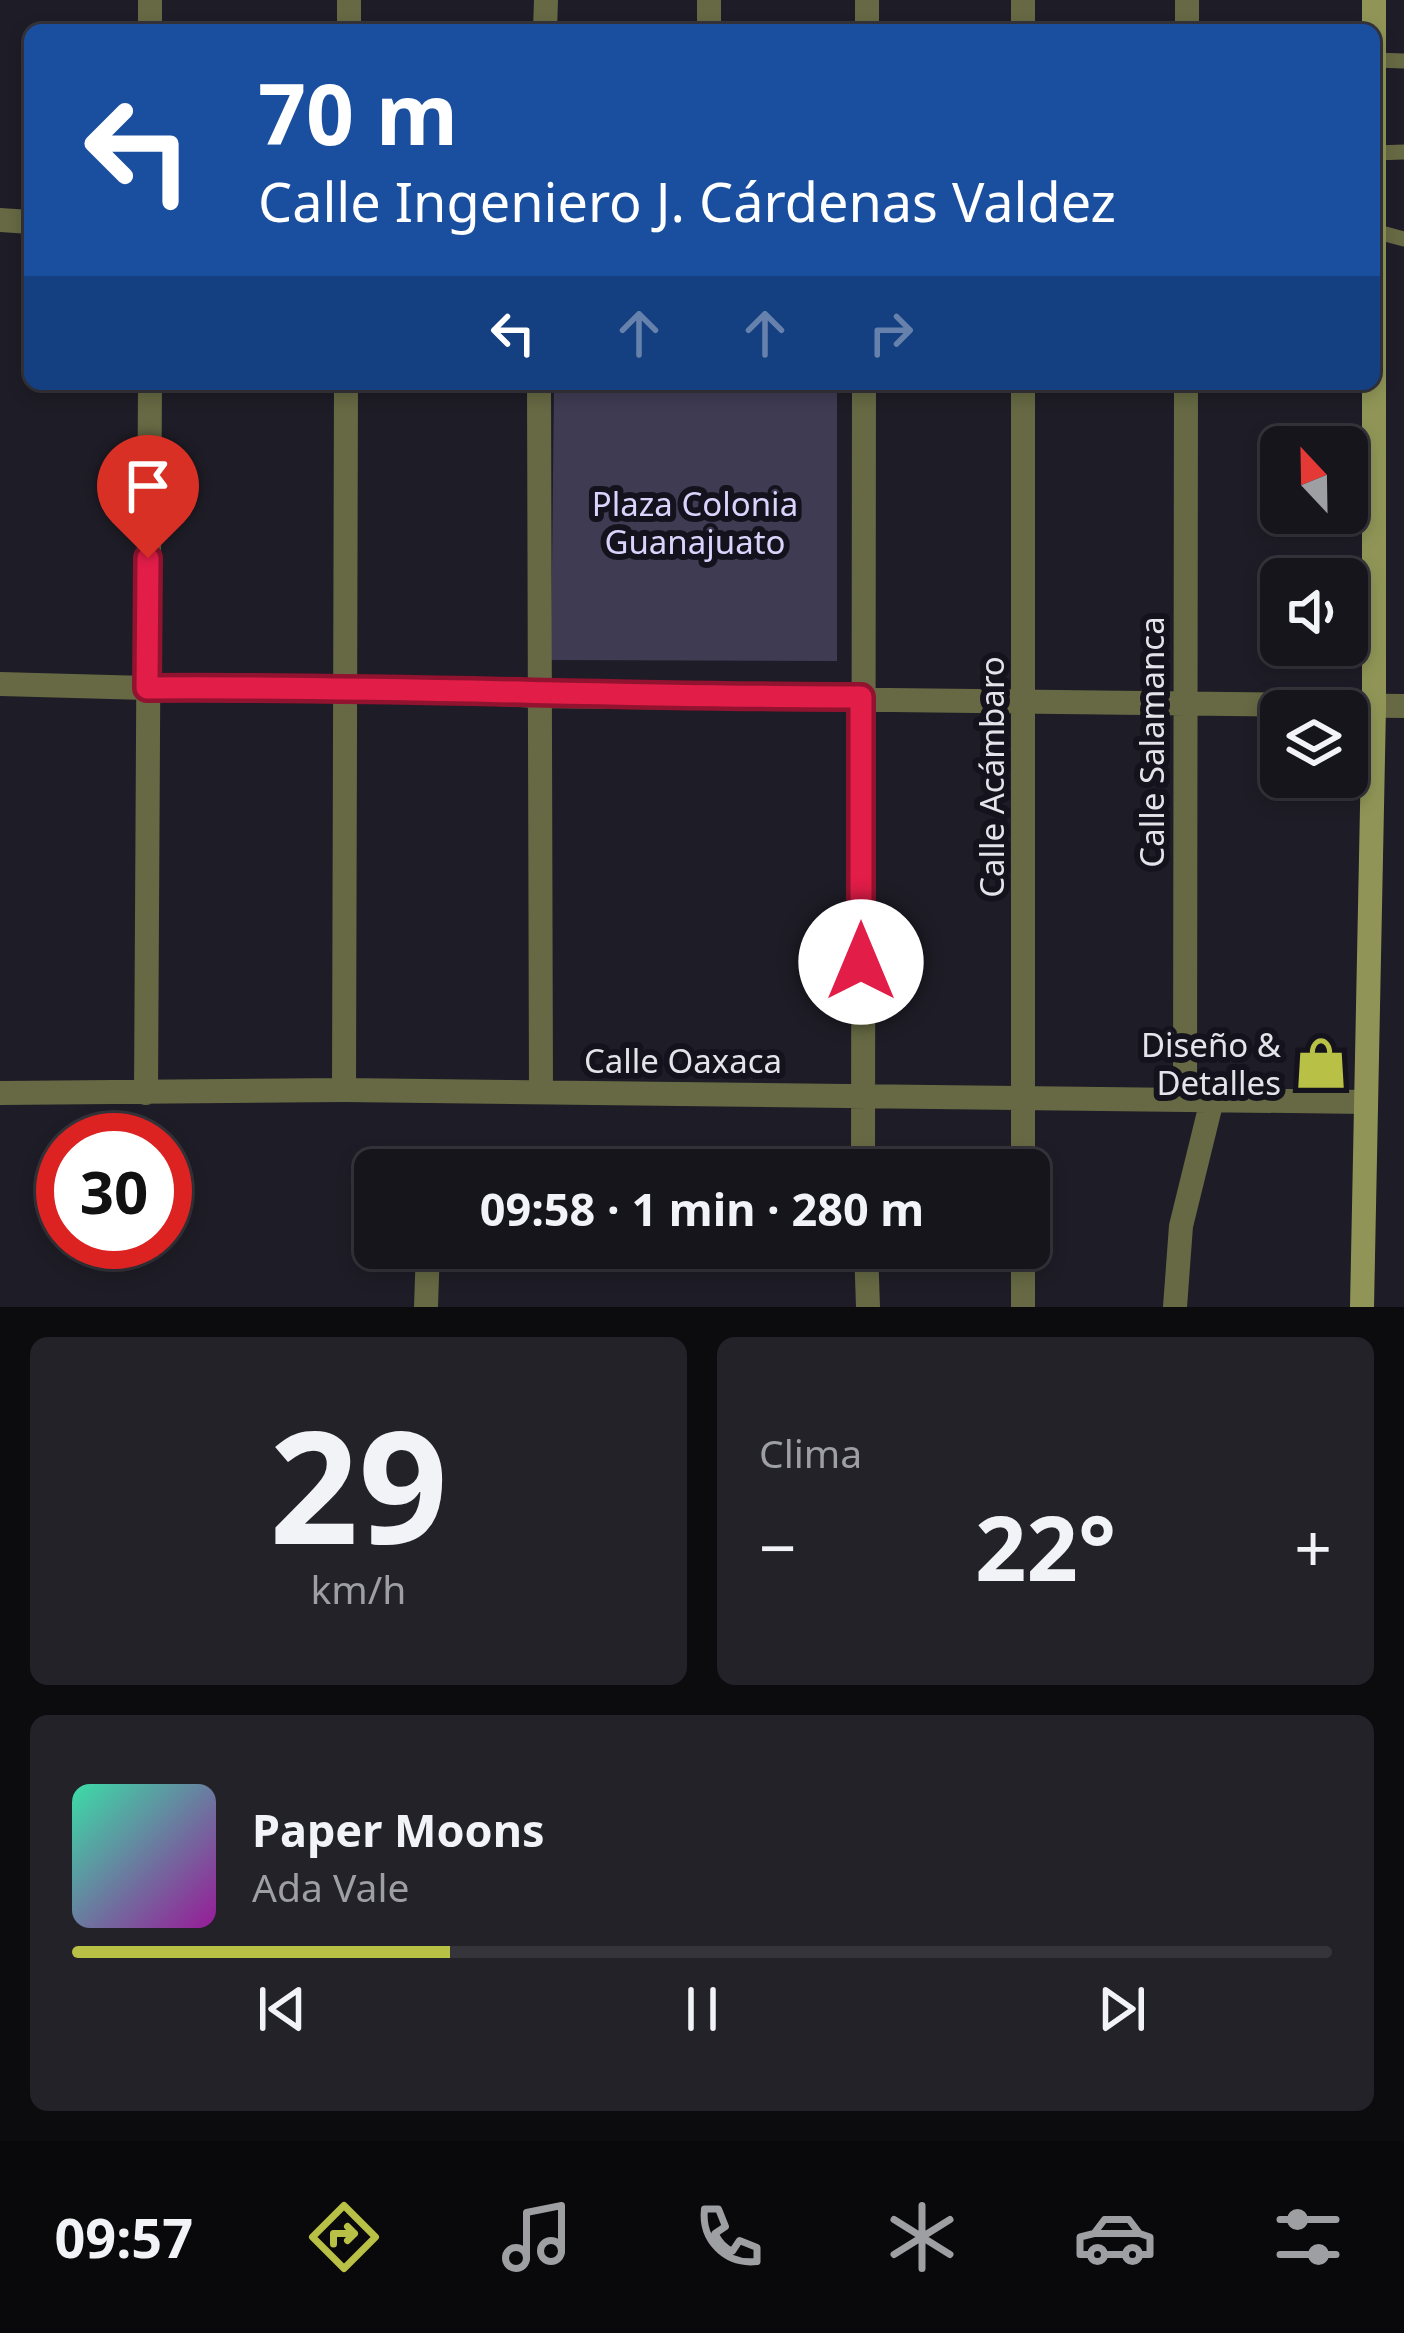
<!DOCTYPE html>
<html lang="es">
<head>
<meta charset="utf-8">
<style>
  body { margin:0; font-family:"Noto Sans",sans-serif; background:#232229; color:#f1f3f6; height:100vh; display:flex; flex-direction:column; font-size:45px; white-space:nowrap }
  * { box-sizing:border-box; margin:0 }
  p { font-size:39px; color:#9e9fa3 }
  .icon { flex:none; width:66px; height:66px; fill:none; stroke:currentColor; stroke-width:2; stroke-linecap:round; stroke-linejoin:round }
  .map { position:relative; height:1307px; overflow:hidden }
  .side { display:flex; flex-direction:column; gap:30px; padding:30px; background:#0c0c0f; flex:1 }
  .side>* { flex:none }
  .top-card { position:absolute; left:24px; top:24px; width:1356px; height:366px; border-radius:18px; box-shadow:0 6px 18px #0003,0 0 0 3px #35343b; background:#1a4fa0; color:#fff; overflow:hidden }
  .needle { width:78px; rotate:338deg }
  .controls { position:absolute; left:1260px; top:426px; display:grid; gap:24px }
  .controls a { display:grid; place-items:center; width:108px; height:108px; border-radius:18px; background:#16151c; box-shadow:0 6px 18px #0003,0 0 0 3px #35343b; font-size:60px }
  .speed { position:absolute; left:36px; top:1113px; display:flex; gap:24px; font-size:60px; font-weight:700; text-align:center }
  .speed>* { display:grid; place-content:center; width:156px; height:156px; border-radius:50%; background:#16151c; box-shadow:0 6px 18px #0003,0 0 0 3px #35343b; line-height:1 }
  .speed .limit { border:18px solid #d22; background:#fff; color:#111 }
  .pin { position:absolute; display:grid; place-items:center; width:102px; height:102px; color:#fff; margin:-123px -51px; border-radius:50% 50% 50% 0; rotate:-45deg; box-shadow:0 0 12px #0007 }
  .pin .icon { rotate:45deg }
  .me { position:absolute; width:132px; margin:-66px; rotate:0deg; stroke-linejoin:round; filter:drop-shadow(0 0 9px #0008) }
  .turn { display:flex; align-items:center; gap:42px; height:252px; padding:0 36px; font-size:54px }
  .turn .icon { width:156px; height:156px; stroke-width:2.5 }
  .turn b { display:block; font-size:84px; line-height:102px }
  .lanes { display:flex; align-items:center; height:114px; padding:0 36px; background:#0003; justify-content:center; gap:60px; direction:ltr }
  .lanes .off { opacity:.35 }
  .big { font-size:90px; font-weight:700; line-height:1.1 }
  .side .card { flex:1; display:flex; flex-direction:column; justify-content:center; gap:18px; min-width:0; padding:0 42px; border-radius:18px; background:#232229 }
  .side .dial { align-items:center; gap:0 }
  .dial b { font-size:156px; line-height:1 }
  .song { display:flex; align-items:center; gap:36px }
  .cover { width:144px; height:144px; border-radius:18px; background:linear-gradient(135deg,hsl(160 70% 55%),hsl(300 70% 35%)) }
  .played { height:12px; border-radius:6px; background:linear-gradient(90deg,#b9c046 30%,#35343b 30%) }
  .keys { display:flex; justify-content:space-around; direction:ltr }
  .heat { display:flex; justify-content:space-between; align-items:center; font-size:66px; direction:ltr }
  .side .tiles { flex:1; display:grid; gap:30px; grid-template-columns:1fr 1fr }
  .card:last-child { grid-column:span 2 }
  .trip { position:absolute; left:354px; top:1149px; width:696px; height:120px; border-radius:18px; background:#16151c; box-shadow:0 6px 18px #0003,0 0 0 3px #35343b; font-weight:700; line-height:120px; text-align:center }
  .menu { display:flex; height:192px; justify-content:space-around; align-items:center; background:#09080b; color:#9e9fa3 }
  .menu .icon { width:84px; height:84px }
  .menu .current { color:#b9c046 }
  .menu b { font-size:54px; color:#f1f3f6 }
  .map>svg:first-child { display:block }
  .green { fill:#3f3b53 }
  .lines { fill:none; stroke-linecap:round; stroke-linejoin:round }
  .lane { stroke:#666943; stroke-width:15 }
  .street { stroke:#666943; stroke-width:24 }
  .secondary { stroke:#909557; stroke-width:24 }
  .route-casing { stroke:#92132f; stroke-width:30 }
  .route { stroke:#e11d48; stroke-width:21 }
  .labels { text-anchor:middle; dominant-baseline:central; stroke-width:12; stroke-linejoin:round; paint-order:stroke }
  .park-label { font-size:33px; fill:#dad4fd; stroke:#14131d }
  .street-label { font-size:33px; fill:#e4e3ea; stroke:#14131d }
  .poi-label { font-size:33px; fill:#e4e3ea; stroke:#14131d; text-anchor:end }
</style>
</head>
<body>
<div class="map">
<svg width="1404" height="1307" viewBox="0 0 1404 1307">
  <rect width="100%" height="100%" fill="#1e1c26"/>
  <path class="green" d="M554 384H837V661L551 660Z"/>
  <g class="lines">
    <path class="lane" d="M1374 60 1404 61
      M1374 153 1404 152
      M1374 231 1404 239"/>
    <path class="street" d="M150 0V30
      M709 0V30
      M349 30V0
      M545 30 546 0
      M867 30V0
      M1023 30V0
      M1187 30V0
      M0 220 30 222
      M539 384 541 1092
      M0 684 147 688 344 686 537 696 1404 706
      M344 1090 346 384
      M0 1093 344 1090 1366 1102
      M146 1093 150 384
      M1185 1100 1186 384
      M863 1170 864 384
      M1023 1170V384
      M866 1248 868 1307
      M1023 1248V1307
      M426 1307 428 1248
      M1175 1307 1181 1226 1212 1100"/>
    <path class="secondary" d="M1374 382V0
      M1362 1307 1374 707V384"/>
  </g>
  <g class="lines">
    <g class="route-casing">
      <path id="route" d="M148 558 147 688C385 686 623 697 861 697V962"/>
    </g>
    <use href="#route" class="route"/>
  </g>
  <defs>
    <g id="shop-bare" transform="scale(4.14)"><path d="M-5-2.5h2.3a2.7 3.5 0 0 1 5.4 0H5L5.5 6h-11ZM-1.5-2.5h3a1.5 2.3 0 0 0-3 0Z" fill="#b9c046" stroke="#14131d" stroke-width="2.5" paint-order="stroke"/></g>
  </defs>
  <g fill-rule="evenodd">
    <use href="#shop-bare" x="1321" y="1063"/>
  </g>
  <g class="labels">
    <g class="park-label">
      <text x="695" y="503">Plaza Colonia<tspan x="695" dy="38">Guanajuato</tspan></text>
    </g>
    <g class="street-label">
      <text transform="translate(1151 742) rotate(-90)">Calle Salamanca</text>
      <text transform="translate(991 777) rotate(-90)">Calle Acámbaro</text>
      <text x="683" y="1060">Calle Oaxaca</text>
    </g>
    <g class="poi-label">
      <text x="1281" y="1044">Diseño &amp;<tspan x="1281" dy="38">Detalles</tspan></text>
    </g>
  </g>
</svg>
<div class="controls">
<a><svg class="needle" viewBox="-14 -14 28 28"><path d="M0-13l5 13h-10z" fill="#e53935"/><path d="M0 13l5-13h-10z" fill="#9e9fa3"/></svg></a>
<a><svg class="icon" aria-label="sound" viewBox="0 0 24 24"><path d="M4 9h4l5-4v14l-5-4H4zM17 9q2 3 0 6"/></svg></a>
<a><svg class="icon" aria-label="layers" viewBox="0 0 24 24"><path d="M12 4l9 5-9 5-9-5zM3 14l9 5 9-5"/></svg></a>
</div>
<div class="speed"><div class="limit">30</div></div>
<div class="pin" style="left:148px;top:558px;background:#d93025"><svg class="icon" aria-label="arrive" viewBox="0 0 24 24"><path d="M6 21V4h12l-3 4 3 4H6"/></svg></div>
<svg class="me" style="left:861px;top:962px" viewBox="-20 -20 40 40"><circle r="19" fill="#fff"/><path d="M0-13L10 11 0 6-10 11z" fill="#e11d48"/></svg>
<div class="trip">09:58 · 1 min · 280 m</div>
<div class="top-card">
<div class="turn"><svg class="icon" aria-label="left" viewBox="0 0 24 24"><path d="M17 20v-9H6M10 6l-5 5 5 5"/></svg><div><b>70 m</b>Calle Ingeniero J. Cárdenas Valdez</div></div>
<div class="lanes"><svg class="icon" aria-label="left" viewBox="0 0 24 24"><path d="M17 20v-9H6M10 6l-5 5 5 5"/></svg><svg class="icon off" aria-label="ahead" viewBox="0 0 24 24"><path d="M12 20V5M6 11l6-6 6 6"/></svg><svg class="icon off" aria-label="ahead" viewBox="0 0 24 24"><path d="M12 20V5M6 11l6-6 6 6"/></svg><svg class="icon off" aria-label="right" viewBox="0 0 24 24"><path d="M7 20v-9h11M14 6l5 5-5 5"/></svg></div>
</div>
</div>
<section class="side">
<div class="tiles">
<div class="card dial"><b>29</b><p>km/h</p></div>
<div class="card"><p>Clima</p>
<div class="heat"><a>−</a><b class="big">22°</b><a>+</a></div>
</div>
<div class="card">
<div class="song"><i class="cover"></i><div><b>Paper Moons</b><p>Ada Vale</p></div></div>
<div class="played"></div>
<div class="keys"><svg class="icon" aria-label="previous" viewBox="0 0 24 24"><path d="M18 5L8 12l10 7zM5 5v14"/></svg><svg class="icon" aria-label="pause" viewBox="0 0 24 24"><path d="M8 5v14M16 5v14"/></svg><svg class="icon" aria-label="next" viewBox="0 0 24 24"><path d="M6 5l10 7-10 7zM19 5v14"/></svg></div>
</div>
</div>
</section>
<nav class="menu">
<b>09:57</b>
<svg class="icon current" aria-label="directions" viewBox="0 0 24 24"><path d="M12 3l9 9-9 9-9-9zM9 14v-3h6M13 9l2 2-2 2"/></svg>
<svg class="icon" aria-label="music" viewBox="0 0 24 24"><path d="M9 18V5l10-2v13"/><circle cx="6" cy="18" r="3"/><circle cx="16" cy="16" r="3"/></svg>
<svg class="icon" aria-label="phone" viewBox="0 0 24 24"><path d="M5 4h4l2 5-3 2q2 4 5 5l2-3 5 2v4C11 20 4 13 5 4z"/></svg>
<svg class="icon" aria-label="climate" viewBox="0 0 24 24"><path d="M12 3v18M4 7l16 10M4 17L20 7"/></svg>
<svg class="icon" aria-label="car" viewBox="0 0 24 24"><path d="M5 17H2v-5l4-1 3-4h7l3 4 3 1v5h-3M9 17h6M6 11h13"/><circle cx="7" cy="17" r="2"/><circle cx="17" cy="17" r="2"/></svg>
<svg class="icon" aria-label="filters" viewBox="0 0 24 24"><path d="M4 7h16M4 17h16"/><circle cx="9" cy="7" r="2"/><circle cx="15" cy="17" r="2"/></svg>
</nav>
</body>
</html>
